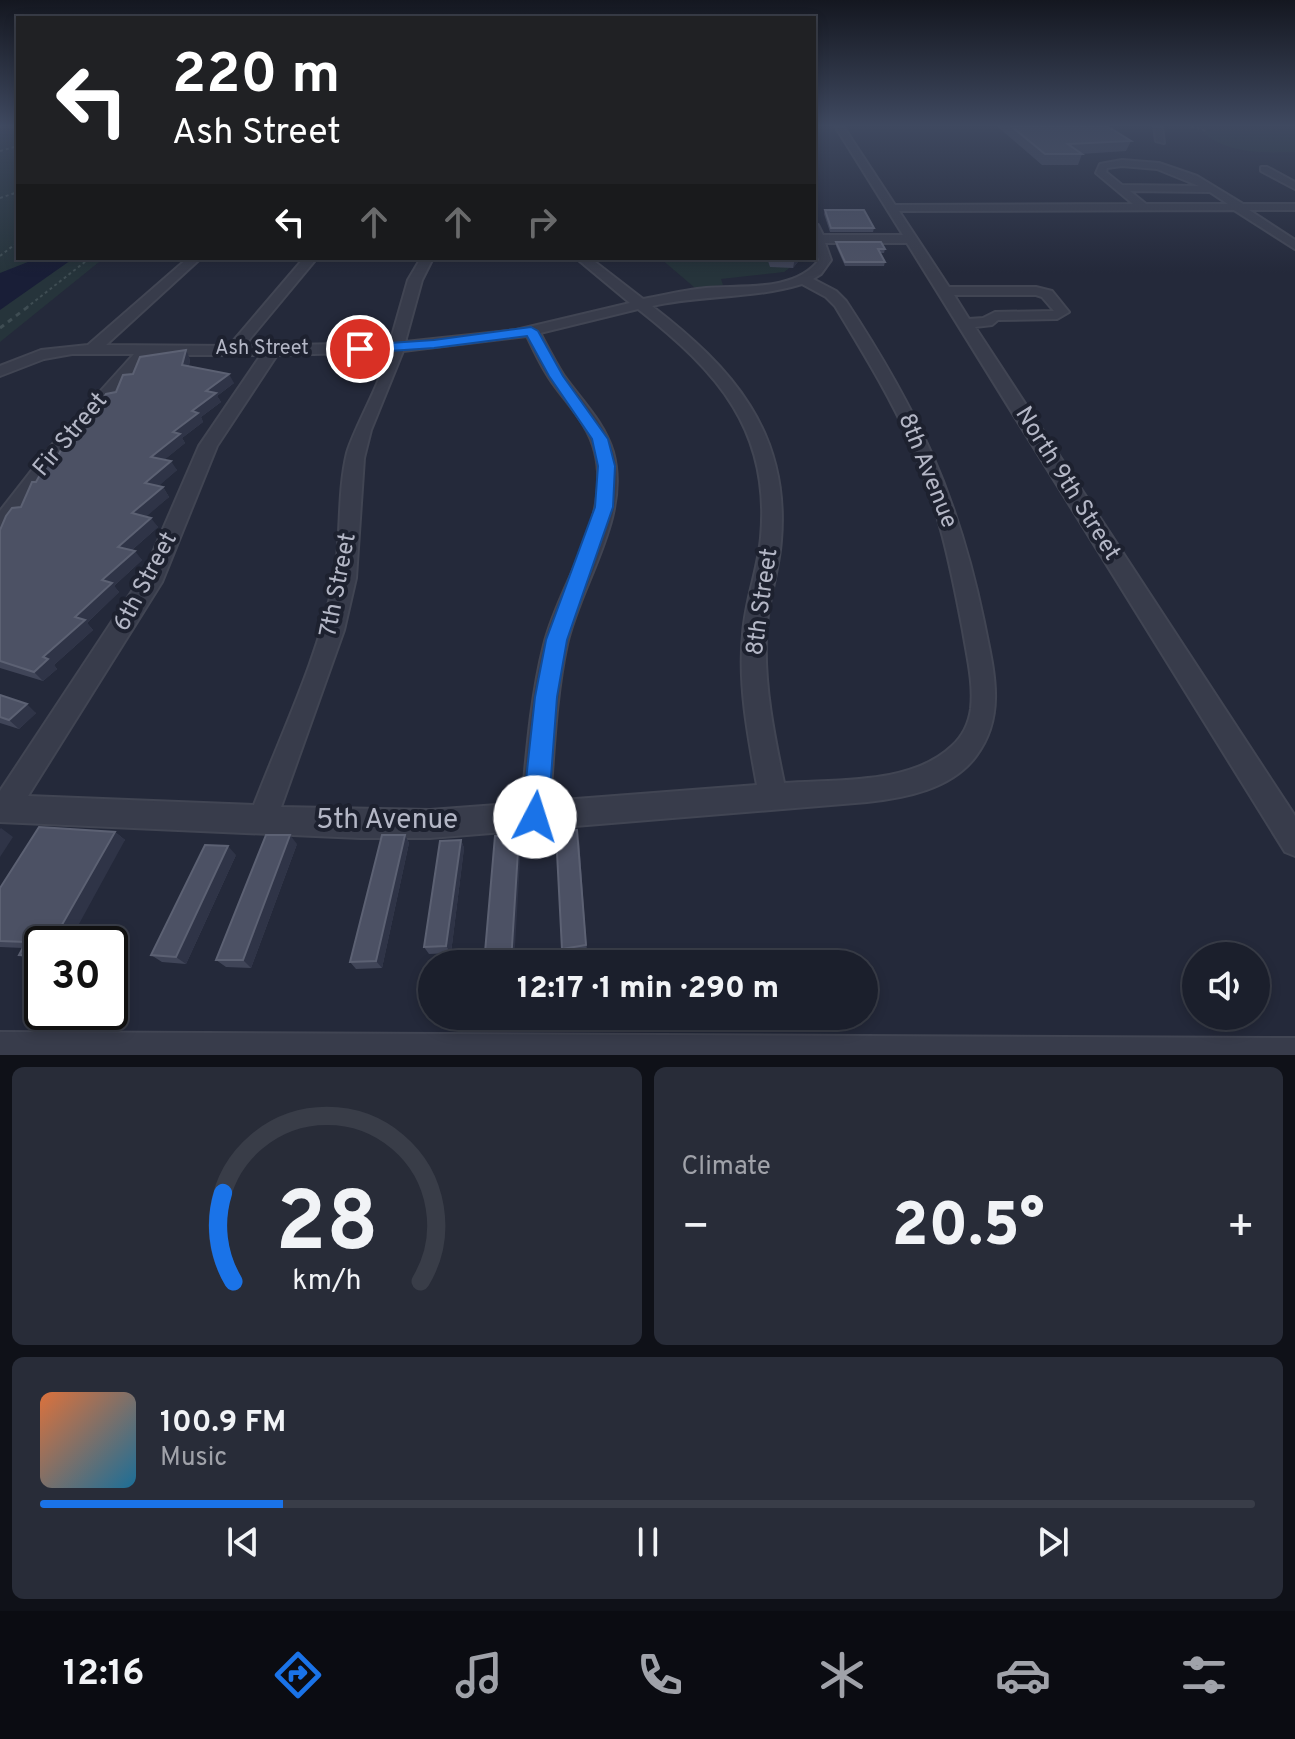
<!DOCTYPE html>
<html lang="en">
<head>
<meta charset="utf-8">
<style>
  body { margin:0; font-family:Overpass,sans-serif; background:#282c38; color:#f1f3f6; height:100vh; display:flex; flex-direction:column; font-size:30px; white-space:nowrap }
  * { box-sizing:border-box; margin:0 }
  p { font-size:26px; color:#a0a2a9 }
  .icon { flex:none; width:44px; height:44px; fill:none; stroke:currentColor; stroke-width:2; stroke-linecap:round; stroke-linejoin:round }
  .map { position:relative; height:1055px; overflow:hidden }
  .sheet { display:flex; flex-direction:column; gap:12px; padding:12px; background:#0f1118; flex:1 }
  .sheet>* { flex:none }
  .banner { position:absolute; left:16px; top:16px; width:800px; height:244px; border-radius:0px; box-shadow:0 4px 12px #0003,0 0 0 2px #393d48; background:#202124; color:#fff; overflow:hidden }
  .controls { position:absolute; left:1182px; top:942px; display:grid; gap:16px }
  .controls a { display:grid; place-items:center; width:88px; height:88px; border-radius:50%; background:#1b1f2c; box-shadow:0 4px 12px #0003,0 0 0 2px #393d48; font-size:40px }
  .speed { position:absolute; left:24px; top:926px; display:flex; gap:16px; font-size:40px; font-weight:700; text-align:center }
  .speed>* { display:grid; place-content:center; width:104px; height:104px; border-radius:50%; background:#1b1f2c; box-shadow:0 4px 12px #0003,0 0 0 2px #393d48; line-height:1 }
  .speed .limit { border:4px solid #111; border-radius:12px; background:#fff; color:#111 }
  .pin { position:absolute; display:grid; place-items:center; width:68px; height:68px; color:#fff; margin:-34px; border:4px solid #fff; border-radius:50%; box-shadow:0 2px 8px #0007 }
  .me { position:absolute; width:88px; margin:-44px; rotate:5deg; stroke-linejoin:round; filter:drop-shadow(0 0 6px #0008) }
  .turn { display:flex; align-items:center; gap:28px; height:168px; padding:0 24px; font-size:36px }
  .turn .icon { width:104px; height:104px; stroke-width:2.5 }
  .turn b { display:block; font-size:56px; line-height:68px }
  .lanes { display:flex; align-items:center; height:76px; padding:0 24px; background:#0003; justify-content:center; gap:40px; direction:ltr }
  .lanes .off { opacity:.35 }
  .big { font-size:60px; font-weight:800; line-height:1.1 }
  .sheet .tile { flex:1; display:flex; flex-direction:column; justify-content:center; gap:12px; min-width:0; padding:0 28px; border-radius:12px; background:#282c38 }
  .sheet .dial { align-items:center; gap:0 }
  .dial svg { height:208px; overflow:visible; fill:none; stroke:#393d48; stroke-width:7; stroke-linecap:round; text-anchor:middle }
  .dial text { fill:#f1f3f6; stroke:none }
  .song { display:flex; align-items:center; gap:24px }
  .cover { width:96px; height:96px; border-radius:12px; background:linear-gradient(135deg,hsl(20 70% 55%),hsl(200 70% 35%)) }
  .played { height:8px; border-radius:4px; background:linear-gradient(90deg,#1a73e8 20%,#393d48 20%) }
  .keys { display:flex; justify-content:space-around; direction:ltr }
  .heat { display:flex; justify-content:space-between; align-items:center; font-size:44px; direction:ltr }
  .sheet .tiles { flex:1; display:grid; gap:12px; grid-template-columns:1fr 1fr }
  .tile:last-child { grid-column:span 2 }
  .trip { position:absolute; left:418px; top:950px; width:460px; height:80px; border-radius:40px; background:#1b1f2c; box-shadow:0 4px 12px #0003,0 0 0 2px #393d48; font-weight:800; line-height:80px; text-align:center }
  .menu { display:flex; height:128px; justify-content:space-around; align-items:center; background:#0b0c12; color:#a0a2a9 }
  .menu .icon { width:56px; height:56px }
  .menu .selected { color:#1a73e8 }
  .menu b { font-size:36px; color:#f1f3f6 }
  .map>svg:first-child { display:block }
  .green { fill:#26343b }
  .water { fill:#191e37 }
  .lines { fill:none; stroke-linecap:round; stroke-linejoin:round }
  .minor-casing { stroke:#414553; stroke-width:4 }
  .path-far1 { stroke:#3f4d53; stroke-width:2; stroke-dasharray:3 3; stroke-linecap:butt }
  .path { stroke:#3f4d53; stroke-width:3; stroke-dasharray:5 5; stroke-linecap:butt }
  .minor { fill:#383c4b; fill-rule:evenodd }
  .wall { fill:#404558 }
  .shaded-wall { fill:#2f3447 }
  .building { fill:#4c5164; stroke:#5c6173; stroke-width:2 }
  .route { fill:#1a73e8; stroke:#114b97; stroke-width:2 }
  .labels { text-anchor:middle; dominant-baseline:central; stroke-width:8; stroke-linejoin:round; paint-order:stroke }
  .far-street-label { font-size:20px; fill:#b4b7c6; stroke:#1d212f }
  .street-label { font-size:24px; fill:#b4b7c6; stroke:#1d212f }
  .near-street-label { font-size:28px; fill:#b4b7c6; stroke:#1d212f }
</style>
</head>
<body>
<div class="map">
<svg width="1295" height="1055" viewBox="0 0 1295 1055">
  <rect width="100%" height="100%" fill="#24293a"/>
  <path class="green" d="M0 126H18V258H104L0 342Z
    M1217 128 1295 130V152C1263 153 1229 154 1203 133Z
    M660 258H802V259L784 272 721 279 723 285 695 288Z"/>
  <path class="water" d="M38 258H74L0 310V273Z"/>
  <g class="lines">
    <g class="minor-casing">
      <path id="minor" d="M835 126H843L895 205 1133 204 1096 173 1100 164 1122 160 1159 163 1197 176 1243 204H1295V210H1249L1295 240V249L1234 210 899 211 949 287H1036L1052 291 1069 312 1057 319 998 320 992 325 975 327 1295 816V856L1285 852 907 243H825L831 260 821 274 813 279 836 291 846 301C917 409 958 495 984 622 993 668 1007 715 976 756 952 789 905 798 867 802L430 838H360L0 822V791L144 573 199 446 261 355H150L62 455 7 530 0 532V511L50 447 134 354H72L44 359 0 376V366L41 350 88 345 188 258H201L106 345 229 346 304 258H317L244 346 390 343 408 280 421 258H433L422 280 405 342 516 330 630 303 576 258H590L643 299C664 295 685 290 706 288 742 285 795 292 819 260L814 245V224L818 225 823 235H903ZM1122 166 1157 169 1199 186 1122 185 1106 172 1107 168ZM1130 191 1210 192 1228 204H1146ZM802 284 826 297 835 306C862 351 890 396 911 444 938 504 951 567 963 631 967 656 974 683 971 709 969 723 963 736 952 746 911 785 837 779 784 783 774 735 764 686 766 637 766 605 779 573 781 540 790 432 732 368 652 306 701 295 753 299 802 284ZM954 295H1036L1042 297 1054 311 995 312 983 318 969 319ZM638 309C718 372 771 430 761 538 758 570 745 601 743 634 738 684 748 736 757 785L550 801C554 749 556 695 567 644 581 582 631 517 613 452 604 422 581 400 564 376 555 362 548 348 540 333ZM527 336C534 351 541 366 550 379 566 403 588 423 595 452 612 519 559 583 544 645 531 697 527 750 522 803L430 810 281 807 344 630 356 578 364 458 371 430 403 351ZM386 352C387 373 355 425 347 453 337 494 342 539 334 580 318 658 282 732 254 805L28 796 162 582 217 446 277 355Z
        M1154 126H1162L1164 143 1156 141Z
        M1261 167H1267L1295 182V189L1261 171Z
        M0 1032 1295 1038V1055H0Z"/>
    </g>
    <path class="path-far1" d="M1191 126 1205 131
      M18 136 15 139 18 142
      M0 151 18 146
      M0 198 18 192
      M0 256 18 242
      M26 308 90 258"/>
    <path class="path" d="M0 328 29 306"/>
    <use href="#minor" class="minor"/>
  </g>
  <path class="wall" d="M999 126H1107L1131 141 1126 151 1081 154H1082L1078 165H1042L998 127Z
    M825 210 874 228 873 232H830L824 214Z
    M836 242 885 249 884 253H880L885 262 884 266H845L836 246Z
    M767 258H801L793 268 770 267Z
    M190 359 189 366 234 383 217 396 221 402 201 417 203 422 182 438 185 443 165 459 177 470 158 486 163 487 169 497 146 516 158 527 132 550 142 560 114 586 119 592 87 623 93 630 54 665 57 669 43 681 0 668V530L21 507 36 482 77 435 93 415 133 374Z
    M0 695 36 713 19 729 0 723Z
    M115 832 125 840 42 944V963L32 962 19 955 23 948 0 947V888Z
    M405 835 409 843 382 968 356 969 350 962Z
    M579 839 587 952 564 956 562 949Z
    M461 840 464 848 451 953 429 954 424 947Z
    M297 844 251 968 226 967 216 960Z
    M236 855 186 964 162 962 151 955Z"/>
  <path class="shaded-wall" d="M795 258H801L793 268Z
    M186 350 190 359 187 374 182 365Z
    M229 374 234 383 217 396 221 402 201 417 203 422 182 438 185 443 157 466 151 457 192 411 206 391Z
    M171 461 177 470 151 493 145 483Z
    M163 487 169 497 139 523 132 513Z
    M151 518 158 527 125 556 118 547Z
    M135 551 142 560 114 586 119 592 87 623 93 630 54 665 57 669 43 681 34 672 43 657 102 580Z
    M27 704 36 713 19 729 9 720Z
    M1 828 13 837 0 857V829Z
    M115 832 125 840 68 944H51Z
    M290 835 297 844 251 968 243 960Z
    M405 835 409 843 382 968 376 961Z
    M519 835 521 843 514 964H511V962Z
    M461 840 464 848 451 953 446 946Z
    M228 846 236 855 186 964 176 957Z"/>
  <path class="building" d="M1011 126H1107L1131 141 1068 144 1082 154H1045Z
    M825 210H864L874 228H831Z
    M836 242H881L885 249H878L885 262H845Z
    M186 350 182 365 229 374 206 391 216 393 192 411 198 413 173 432 180 434 151 457 171 461 145 483 163 487 132 513 151 518 118 547 135 551 102 580 112 583 75 617 85 620 43 657 48 659 34 672 0 661V530L6 516 12 508 21 507 32 482H36L50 457 58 456 67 437 77 435 83 420 93 415 106 394 116 392 123 375 133 374 140 357Z
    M0 695 27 704 9 720 0 717Z
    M39 827 115 832 51 944H42V956L19 955 26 942 0 941V888Z
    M577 830 586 945 562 949 556 833Z
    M266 835H290L243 960H216Z
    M382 835H405L376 961 350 962Z
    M519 835 511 962 484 964 495 836Z
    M461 840 446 946 424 947 440 841Z
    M205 845 228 846 176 957 151 955Z"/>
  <linearGradient id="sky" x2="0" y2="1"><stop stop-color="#141720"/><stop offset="0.46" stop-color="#3f4960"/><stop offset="1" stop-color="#3f4960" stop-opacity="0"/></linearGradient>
  <rect width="1295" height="273" fill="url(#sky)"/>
  <path class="route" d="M531 327 538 331 563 376 608 439 615 466 613 507 567 640 557 697 548 817 544 826 535 830 526 826 522 817 535 697 546 640 595 507 598 466 592 439 549 376 527 336 434 348 360 353 353 349 360 345 434 340Z"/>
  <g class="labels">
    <g class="far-street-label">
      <text x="262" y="349">Ash Street</text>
    </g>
    <g class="street-label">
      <text transform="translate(71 435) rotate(-50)">Fir Street</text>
      <text transform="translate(927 471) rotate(68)">8th Avenue</text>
      <text transform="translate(1067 484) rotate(58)">North 9th Street</text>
      <text transform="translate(146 582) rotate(-62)">6th Street</text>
      <text transform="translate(339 585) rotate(-79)">7th Street</text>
      <text transform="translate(763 602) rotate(-82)">8th Street</text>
    </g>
    <g class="near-street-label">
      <text x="387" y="821">5th Avenue</text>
    </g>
  </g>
</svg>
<div class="controls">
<a><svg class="icon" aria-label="sound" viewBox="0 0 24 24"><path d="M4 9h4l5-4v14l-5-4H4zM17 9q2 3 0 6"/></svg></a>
</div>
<div class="speed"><div class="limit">30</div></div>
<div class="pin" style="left:360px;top:349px;background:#d93025"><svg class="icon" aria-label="arrive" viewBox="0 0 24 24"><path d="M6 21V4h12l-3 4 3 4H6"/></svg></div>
<svg class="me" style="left:535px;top:817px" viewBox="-20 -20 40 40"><circle r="19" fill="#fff"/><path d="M0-13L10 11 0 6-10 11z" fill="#1a73e8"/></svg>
<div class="trip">12:17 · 1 min · 290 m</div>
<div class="banner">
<div class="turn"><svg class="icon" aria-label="left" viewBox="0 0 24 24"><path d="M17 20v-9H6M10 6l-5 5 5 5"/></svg><div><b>220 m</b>Ash Street</div></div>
<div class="lanes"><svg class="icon" aria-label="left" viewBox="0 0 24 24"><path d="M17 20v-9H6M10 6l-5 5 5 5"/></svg><svg class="icon off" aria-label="ahead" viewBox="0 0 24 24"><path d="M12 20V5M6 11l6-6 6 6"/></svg><svg class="icon off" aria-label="ahead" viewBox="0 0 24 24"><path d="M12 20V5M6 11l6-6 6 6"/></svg><svg class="icon off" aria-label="right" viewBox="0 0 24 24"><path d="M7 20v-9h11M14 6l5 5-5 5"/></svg></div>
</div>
</div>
<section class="sheet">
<div class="tiles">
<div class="tile dial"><svg viewBox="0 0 100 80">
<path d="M14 69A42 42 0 1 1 86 69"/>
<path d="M14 69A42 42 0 0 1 10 35" stroke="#1a73e8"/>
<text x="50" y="56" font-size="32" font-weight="700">28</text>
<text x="50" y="72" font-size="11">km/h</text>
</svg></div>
<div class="tile"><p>Climate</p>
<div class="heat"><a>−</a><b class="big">20.5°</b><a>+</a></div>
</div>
<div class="tile">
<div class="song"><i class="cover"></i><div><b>100.9 FM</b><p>Music</p></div></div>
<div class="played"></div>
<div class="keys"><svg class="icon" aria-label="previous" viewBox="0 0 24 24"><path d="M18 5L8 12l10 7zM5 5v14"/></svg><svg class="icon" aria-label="pause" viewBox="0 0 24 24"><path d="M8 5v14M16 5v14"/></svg><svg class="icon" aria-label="next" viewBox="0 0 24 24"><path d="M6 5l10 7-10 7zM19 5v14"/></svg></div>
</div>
</div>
</section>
<nav class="menu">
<b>12:16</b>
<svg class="icon selected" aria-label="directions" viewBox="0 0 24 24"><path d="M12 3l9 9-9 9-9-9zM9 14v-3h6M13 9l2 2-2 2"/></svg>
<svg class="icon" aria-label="music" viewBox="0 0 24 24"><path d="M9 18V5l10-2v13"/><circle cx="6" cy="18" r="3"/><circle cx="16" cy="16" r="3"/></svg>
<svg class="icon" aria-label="phone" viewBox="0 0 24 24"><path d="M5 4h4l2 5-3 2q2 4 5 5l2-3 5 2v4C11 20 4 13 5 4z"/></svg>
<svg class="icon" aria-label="climate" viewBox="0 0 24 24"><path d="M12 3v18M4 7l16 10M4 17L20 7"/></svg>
<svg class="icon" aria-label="car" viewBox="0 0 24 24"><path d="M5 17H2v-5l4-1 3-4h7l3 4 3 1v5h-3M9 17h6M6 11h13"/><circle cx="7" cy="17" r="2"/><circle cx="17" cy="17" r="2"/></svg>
<svg class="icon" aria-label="filters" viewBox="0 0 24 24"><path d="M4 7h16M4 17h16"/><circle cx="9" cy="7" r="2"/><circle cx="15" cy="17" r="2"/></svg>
</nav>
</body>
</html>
